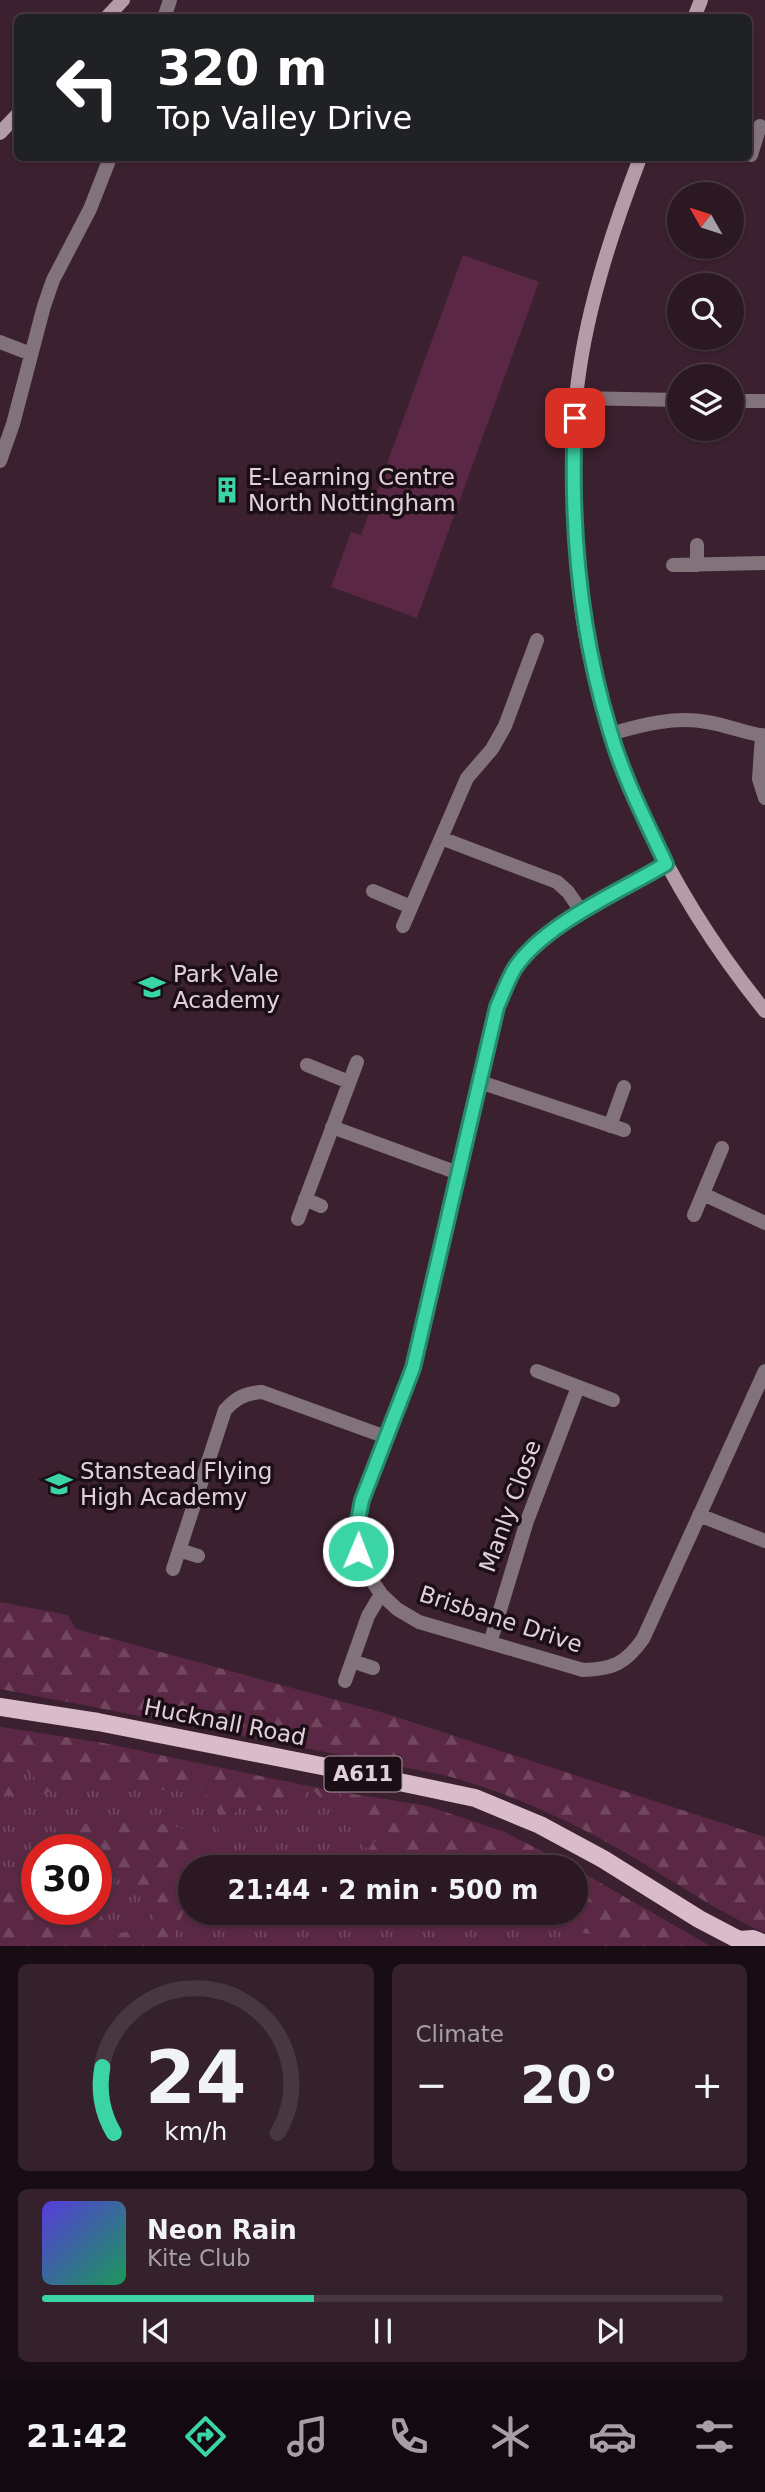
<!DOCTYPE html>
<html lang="en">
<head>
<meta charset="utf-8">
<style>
  body { margin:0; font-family:"DejaVu Sans",sans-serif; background:#34212b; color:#f1f3f6; height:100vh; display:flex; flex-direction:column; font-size:26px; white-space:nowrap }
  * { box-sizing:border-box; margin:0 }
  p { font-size:23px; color:#a6a0a6 }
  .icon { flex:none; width:38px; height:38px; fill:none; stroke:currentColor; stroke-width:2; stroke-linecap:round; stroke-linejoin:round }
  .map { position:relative; height:1946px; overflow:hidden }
  .panel { display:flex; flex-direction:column; gap:18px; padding:18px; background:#180d13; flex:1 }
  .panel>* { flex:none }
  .hud { position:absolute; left:14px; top:14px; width:738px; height:147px; border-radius:10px; box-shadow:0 2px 5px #0004,0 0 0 2px #483741; background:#202124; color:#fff; overflow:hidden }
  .needle { width:46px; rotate:309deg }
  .buttons { position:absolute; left:667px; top:182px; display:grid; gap:14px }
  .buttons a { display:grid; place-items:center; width:77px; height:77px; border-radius:50%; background:#2c1823; box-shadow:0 2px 5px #0004,0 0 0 2px #483741; font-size:35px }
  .speed { position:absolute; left:21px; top:1834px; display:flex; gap:14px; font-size:35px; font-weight:700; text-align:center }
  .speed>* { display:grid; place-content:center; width:91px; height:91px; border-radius:50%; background:#2c1823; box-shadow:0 2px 5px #0004,0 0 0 2px #483741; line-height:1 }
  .speed .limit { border:10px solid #d22; background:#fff; color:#111 }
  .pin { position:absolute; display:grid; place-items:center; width:60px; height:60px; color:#fff; margin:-30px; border-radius:14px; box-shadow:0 4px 10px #0006 }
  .me { position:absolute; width:77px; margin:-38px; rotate:1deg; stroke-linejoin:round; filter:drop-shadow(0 0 5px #0008) }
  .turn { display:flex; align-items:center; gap:24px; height:147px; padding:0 28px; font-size:32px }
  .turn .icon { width:91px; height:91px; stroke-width:2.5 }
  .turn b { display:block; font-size:49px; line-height:60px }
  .big { font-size:52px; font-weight:800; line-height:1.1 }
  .panel .card { flex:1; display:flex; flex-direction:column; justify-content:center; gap:10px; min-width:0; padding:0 24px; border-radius:10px; background:#34212b }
  .panel .dial { align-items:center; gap:0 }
  .dial svg { height:182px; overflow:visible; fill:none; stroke:#483741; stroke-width:7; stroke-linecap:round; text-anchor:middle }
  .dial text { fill:#f1f3f6; stroke:none }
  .song { display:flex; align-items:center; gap:21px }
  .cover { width:84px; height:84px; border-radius:10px; background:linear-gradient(135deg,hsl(250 70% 55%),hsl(150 70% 35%)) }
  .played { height:7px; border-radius:4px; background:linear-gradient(90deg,#3bd4a4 40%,#483741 40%) }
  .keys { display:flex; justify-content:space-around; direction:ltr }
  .heat { display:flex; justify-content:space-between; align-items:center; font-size:38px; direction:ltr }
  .panel .tiles { flex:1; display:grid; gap:18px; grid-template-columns:1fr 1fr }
  .card:last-child { grid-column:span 2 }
  .trip { position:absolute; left:178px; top:1855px; width:410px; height:70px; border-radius:35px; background:#2c1823; box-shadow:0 2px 5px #0004,0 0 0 2px #483741; font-weight:800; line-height:70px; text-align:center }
  .menu { display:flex; height:112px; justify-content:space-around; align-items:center; background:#120a0e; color:#a6a0a6 }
  .menu .icon { width:49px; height:49px }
  .menu .active { color:#3bd4a4 }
  .menu b { font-size:32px; color:#f1f3f6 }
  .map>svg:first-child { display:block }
  .grass { fill:url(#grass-tufts); fill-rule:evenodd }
  .forest { fill:url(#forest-firs) }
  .garden { fill:#5a2844 }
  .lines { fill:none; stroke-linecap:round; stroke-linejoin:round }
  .street { stroke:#82737a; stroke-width:14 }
  .secondary { stroke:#b49ca7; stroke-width:14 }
  .primary { stroke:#dabbca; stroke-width:18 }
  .route-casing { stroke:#268a6b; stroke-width:18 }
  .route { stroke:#3bd4a4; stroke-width:12 }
  .labels { text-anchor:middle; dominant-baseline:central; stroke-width:7; stroke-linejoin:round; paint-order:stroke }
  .shield { fill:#1b0e15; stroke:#a6969e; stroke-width:2 }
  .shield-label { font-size:21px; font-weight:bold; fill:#e2d0d8 }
  .poi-label { font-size:23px; fill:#e2d0d8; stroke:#1b0e15; text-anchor:start }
  .street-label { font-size:23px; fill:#e2d0d8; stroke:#1b0e15 }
</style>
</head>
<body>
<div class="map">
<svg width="765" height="1946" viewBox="0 0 765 1946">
  <defs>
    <pattern id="grass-tufts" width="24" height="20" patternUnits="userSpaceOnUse" patternTransform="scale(1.75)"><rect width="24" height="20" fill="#5a2844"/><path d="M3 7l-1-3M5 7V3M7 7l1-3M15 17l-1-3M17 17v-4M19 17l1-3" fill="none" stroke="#71465e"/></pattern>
    <pattern id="forest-firs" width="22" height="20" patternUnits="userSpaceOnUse" patternTransform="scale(1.75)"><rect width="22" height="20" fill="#5a2844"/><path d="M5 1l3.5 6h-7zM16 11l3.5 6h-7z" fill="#71465e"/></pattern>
  </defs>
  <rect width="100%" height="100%" fill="#3b202f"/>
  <path class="grass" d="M0 1727 103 1743 288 1783 427 1806 504 1832 573 1867H191V1913H576V1869L710 1946H0ZM37 1850H96V1909H37Z"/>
  <path class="forest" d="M0 1602 68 1615 76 1629 384 1713 765 1837V1933C716 1911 672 1880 626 1853 569 1820 507 1792 444 1775L0 1689Z
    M0 1727 103 1743 332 1791 329 1799 320 1798 315 1792H305L303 1804C282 1809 260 1814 240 1807L232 1816 227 1831 219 1833C216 1815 224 1812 206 1798V1792L200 1787 186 1792 119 1786 101 1788 70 1782C51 1796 23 1799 0 1794V1783L38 1780 28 1772 0 1768Z
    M339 1792 427 1806 504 1832 573 1867H450L442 1860 407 1852 381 1837 373 1843 378 1851 368 1850 356 1840 364 1835 366 1826 353 1817Z
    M148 1821 190 1830 213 1851 204 1867H191V1892L170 1946H0V1869L37 1882V1909H88L101 1916 115 1934 140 1929 155 1919 151 1907 112 1864 96 1858V1850H64L58 1844 55 1825Z
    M576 1869 710 1946H593L595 1942 591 1934C579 1934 570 1927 562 1916L540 1913H576Z"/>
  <path class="garden" d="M463 255 539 282 417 618 331 587 351 532 361 535Z"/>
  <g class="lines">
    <path class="street" d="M164 18 170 0
      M751 155 760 126
      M0 342 31 354
      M576 398 679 400
      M732 401H765
      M0 461 13 424 44 306 53 280 90 209 110 158
      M697 545V565
      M673 565 765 563
      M610 734C641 725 675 716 707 722 726 725 745 733 765 736
      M762 735 759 779 765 798
      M441 838 557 882 568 892 582 912
      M666 864C621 891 544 924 515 968 508 979 503 994 497 1007L413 1368 362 1500 357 1525 358 1551 367 1573 381 1594 397 1609 419 1622 583 1670C613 1669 625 1664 643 1639L765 1371
      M373 891 411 907
      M403 926 467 778 492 749 505 726 537 640
      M307 1065 349 1082
      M480 1082 624 1130
      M610 1126 624 1087
      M332 1127 458 1173
      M703 1194 765 1223
      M305 1199 321 1206
      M694 1215 722 1148
      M298 1219 357 1062
      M537 1371 613 1400
      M699 1515 765 1541
      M179 1550 198 1556
      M173 1569 225 1410C236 1398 245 1393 262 1392L386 1437
      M490 1643 527 1521 578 1387
      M352 1661 373 1668
      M345 1681 368 1616 381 1594"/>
    <path class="secondary" d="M106 18 123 0
      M694 18 701 0
      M0 133 18 114
      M640 158C611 234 584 316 576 398 572 441 573 483 575 525 577 546 577 568 579 589 595 744 668 891 765 1011"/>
    <path class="primary" d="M0 1707 98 1722 347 1771 475 1798 540 1825 603 1859 699 1919 739 1940 744 1946
      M739 1940 753 1939 765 1944"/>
  </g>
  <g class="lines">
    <g class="route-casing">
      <path id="route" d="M358 1551 357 1525 362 1500 413 1368 497 1007C503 994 508 979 515 968 544 924 621 891 666 864 646 821 623 777 610 731 579 629 570 524 575 418"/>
    </g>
    <use href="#route" class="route"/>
  </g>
  <defs>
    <g id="building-bare" transform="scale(2.1)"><path d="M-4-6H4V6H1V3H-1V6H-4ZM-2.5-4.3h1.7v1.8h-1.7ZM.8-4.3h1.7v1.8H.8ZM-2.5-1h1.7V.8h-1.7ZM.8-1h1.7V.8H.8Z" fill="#3bd4a4" stroke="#1b0e15" stroke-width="2.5" paint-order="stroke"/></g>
    <g id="school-bare" transform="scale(2.1)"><path d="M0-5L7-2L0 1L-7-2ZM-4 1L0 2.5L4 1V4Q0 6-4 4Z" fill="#3bd4a4" stroke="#1b0e15" stroke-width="2.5" paint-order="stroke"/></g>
  </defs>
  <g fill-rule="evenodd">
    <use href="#building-bare" x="227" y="490"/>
    <use href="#school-bare" x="152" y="987"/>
    <use href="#school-bare" x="59" y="1484"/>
  </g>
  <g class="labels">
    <rect class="shield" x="324.5" y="1756.5" width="77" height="35" rx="5"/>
    <g class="shield-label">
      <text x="363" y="1774">A611</text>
    </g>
    <g class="poi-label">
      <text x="248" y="477">E-Learning Centre<tspan x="248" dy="26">North Nottingham</tspan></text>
      <text x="173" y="974">Park Vale<tspan x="173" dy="26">Academy</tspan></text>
      <text x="80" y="1471">Stanstead Flying<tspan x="80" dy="26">High Academy</tspan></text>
    </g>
    <g class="street-label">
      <text transform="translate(510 1506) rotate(-70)">Manly Close</text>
      <text transform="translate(501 1619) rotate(18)">Brisbane Drive</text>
      <text transform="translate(225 1722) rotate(11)">Hucknall Road</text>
    </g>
  </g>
</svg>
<div class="buttons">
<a><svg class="needle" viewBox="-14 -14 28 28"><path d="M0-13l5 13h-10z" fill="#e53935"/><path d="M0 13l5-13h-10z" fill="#a6a0a6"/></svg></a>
<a><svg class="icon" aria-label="search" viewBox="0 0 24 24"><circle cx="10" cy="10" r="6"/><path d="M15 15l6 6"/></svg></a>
<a><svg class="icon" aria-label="layers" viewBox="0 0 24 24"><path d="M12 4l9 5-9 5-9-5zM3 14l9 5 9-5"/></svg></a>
</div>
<div class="speed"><div class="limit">30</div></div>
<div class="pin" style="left:575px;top:418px;background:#d93025"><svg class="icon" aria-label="arrive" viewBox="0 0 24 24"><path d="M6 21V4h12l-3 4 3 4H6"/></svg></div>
<svg class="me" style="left:358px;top:1551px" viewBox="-20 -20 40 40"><circle r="17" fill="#3bd4a4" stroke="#fff" stroke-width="3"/><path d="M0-11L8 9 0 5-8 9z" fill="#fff"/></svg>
<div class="trip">21:44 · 2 min · 500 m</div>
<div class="hud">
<div class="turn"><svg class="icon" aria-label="left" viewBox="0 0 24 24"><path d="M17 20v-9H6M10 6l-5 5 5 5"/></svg><div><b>320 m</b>Top Valley Drive</div></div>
</div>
</div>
<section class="panel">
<div class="tiles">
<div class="card dial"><svg viewBox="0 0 100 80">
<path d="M14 69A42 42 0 1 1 86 69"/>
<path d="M14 69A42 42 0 0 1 9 40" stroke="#3bd4a4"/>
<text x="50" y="56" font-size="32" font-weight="700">24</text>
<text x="50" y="72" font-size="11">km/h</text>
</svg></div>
<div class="card"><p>Climate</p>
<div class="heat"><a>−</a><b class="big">20°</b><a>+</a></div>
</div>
<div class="card">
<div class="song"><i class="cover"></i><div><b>Neon Rain</b><p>Kite Club</p></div></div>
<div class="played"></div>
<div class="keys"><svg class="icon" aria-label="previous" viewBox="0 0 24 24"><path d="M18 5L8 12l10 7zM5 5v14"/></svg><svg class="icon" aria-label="pause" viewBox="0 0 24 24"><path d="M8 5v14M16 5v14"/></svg><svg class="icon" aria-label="next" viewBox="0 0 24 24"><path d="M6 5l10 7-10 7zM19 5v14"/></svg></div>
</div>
</div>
</section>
<nav class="menu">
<b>21:42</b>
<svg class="icon active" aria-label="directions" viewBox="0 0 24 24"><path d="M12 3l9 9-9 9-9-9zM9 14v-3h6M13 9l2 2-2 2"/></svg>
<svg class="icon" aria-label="music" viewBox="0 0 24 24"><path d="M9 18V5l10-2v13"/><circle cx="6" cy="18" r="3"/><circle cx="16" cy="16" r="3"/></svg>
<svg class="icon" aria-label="phone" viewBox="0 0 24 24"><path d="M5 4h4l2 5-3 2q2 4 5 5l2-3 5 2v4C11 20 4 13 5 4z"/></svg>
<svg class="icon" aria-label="climate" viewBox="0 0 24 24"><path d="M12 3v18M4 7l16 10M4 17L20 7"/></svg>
<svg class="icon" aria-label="car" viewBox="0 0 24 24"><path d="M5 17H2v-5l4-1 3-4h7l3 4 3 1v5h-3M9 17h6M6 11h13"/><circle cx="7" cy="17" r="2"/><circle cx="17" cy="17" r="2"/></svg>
<svg class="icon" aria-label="filters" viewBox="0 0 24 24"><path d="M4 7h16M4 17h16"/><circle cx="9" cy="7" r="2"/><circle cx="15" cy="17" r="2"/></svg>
</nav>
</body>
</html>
